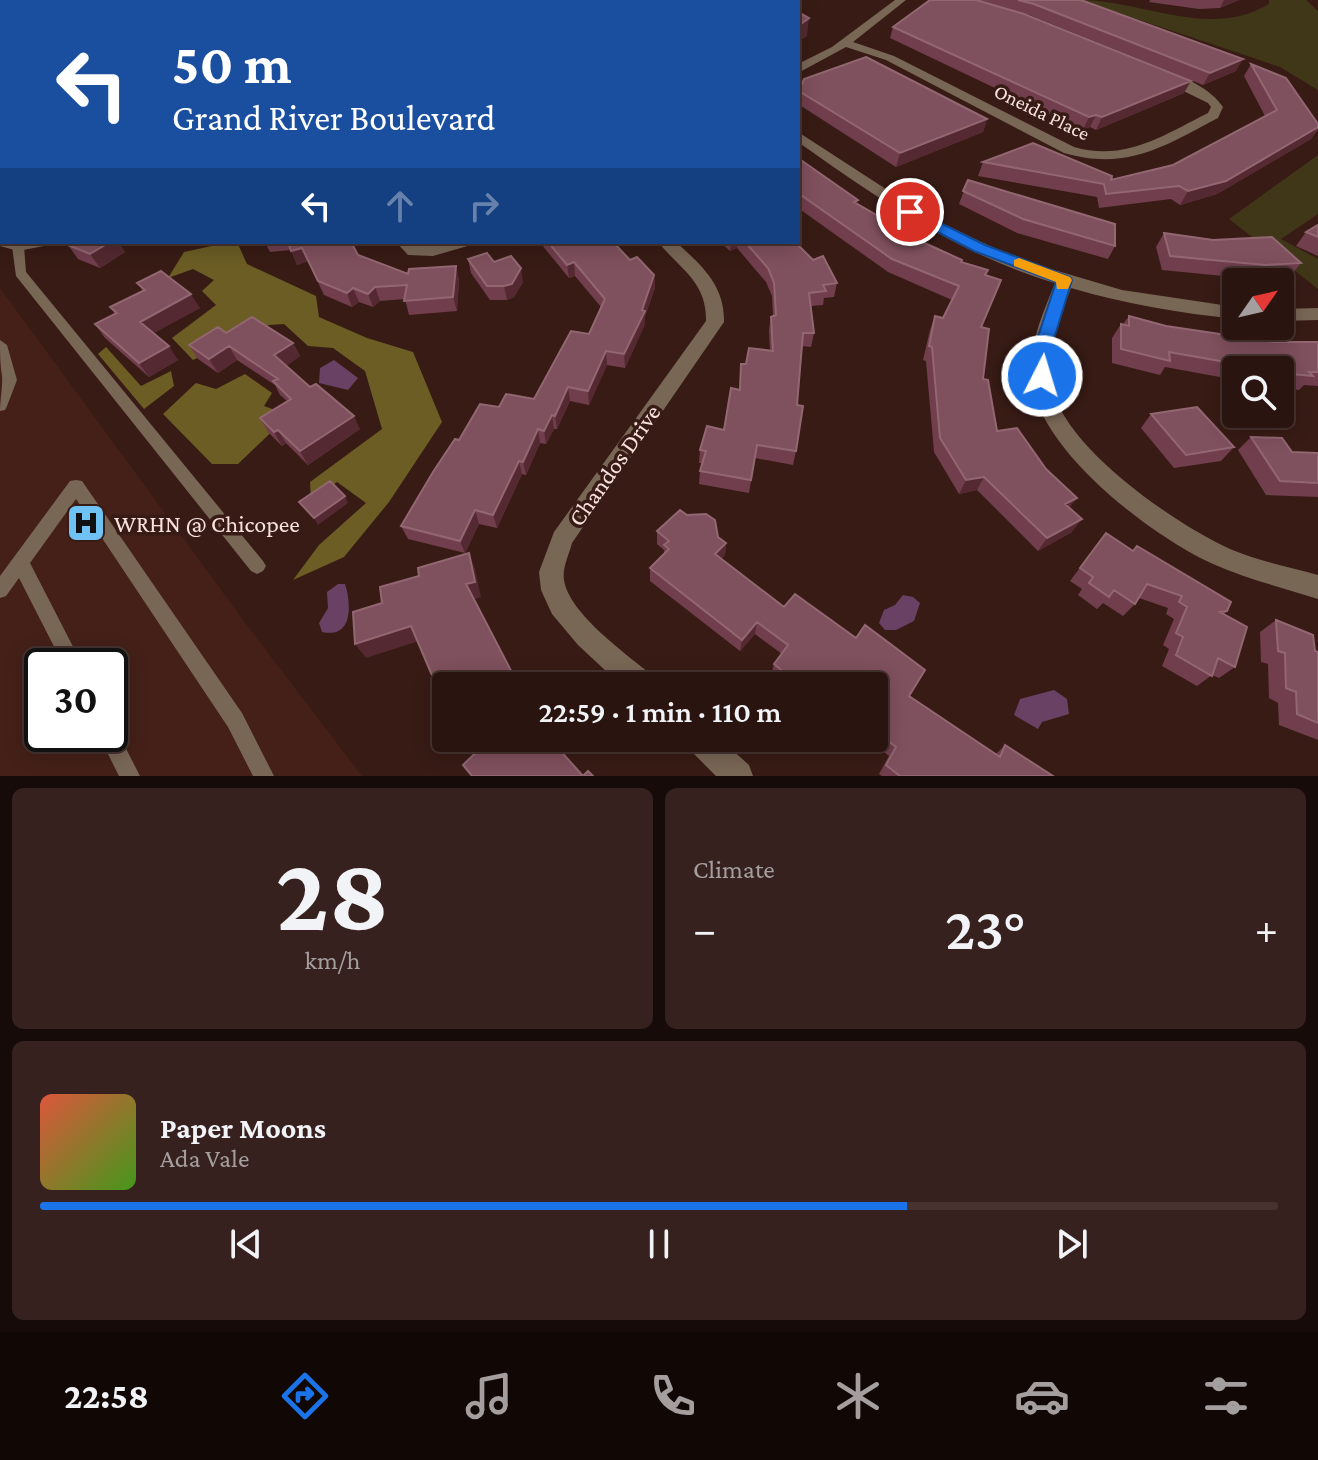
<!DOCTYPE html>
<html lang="en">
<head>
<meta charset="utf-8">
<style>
  body { margin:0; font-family:"Crimson Pro",serif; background:#36211e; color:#f1f3f6; height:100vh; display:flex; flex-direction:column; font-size:30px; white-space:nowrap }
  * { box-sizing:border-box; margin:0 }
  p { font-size:26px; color:#a59e9f }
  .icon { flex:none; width:44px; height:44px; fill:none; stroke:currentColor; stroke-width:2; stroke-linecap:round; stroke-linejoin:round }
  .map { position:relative; height:776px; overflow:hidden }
  .details { display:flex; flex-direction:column; gap:12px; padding:12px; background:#170b09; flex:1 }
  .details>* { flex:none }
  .hud { position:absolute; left:0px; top:0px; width:800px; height:244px; box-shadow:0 4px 20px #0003,0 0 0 2px #463330; background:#1a4fa0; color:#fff; overflow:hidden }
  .needle { width:52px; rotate:56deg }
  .buttons { position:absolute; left:1222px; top:268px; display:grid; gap:16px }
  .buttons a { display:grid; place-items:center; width:72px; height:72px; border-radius:8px; background:#2a1410; box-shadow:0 4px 20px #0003,0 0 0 2px #463330; font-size:40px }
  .speed { position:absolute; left:24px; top:648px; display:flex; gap:16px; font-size:40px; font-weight:700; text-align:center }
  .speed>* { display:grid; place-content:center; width:104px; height:104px; border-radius:50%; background:#2a1410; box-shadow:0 4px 20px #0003,0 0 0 2px #463330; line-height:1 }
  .speed .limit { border:4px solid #111; border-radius:12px; background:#fff; color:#111 }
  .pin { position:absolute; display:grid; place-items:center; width:68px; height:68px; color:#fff; margin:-34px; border:4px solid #fff; border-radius:50%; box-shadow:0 2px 8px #0007 }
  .me { position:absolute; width:88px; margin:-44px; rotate:5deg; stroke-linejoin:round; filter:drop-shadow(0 0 6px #0008) }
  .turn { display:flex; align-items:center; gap:28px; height:168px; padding:0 40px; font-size:36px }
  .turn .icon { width:104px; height:104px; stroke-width:2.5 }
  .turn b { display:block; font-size:56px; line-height:68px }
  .lanes { display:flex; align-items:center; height:76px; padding:0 40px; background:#0003; justify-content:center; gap:40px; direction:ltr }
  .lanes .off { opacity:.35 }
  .big { font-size:60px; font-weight:600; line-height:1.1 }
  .details .card { flex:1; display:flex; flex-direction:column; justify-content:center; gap:12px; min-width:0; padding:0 28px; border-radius:12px; background:#36211e }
  .details .dial { align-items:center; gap:0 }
  .dial b { font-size:104px; line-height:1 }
  .song { display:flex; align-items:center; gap:24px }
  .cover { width:96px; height:96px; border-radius:12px; background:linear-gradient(135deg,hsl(10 70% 55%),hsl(100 70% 35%)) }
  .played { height:8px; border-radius:4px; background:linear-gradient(90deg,#1a73e8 70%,#463330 70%) }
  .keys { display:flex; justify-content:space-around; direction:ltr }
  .heat { display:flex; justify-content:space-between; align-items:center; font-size:44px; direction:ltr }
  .details .tiles { flex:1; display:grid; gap:12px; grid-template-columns:1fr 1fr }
  .card:last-child { grid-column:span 2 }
  .trip { position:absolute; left:432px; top:672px; width:456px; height:80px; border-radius:8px; background:#2a1410; box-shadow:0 4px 20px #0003,0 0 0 2px #463330; font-weight:600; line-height:80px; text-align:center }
  .tab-bar { display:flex; height:128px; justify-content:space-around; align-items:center; background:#110806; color:#a59e9f }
  .tab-bar .icon { width:56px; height:56px }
  .tab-bar .active { color:#1a73e8 }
  .tab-bar b { font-size:36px; color:#f1f3f6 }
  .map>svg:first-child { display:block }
  .built { fill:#442018; fill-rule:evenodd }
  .green { fill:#3f3717 }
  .forest { fill:#6b5d24 }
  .water { fill:#694165 }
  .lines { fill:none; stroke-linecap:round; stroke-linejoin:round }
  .service { fill:#796756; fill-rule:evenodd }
  .minor { fill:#796756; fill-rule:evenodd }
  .tertiary { fill:#796756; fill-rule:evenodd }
  .wall { fill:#713e4e }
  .shaded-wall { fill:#542931 }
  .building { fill:#7f505d; stroke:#926772; stroke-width:2 }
  .route { fill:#1a73e8; stroke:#114b97; stroke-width:2 }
  .slow { fill:#f59e0b }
  .labels { text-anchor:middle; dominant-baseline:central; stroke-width:7; stroke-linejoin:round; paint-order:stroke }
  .far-street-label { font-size:20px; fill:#f7e2de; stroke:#381b15 }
  .street-label { font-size:24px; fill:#f7e2de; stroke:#381b15 }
  .poi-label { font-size:24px; fill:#f7e2de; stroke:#381b15; text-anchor:start }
</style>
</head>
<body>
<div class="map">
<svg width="1318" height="776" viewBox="0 0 1318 776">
  <rect width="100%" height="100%" fill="#381b15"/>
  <path class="built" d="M0 288 249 628 362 776H0ZM42 666H110V734H42Z"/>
  <path class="green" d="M1080 0C1143 0 1209 40 1269 4V0H1306L1318 11V90L1280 67Z
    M1318 155V214L1281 239 1318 259V289L1229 219Z"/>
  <path class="forest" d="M230 242H237L247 264 316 296 319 317 367 338 413 352 442 422 389 502 344 557 293 580 319 545 366 503 337 482 311 500 310 482 382 429 365 371 333 348 308 346 284 324 269 325 193 360 172 338 216 305 202 291 214 280 193 269 168 278 184 252Z
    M106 347 141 386 171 371 174 386 144 409 98 354Z
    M245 374 272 393 264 406 289 415 238 464H212L163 414 196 383 216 389Z"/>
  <path class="water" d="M334 360 358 378 348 390 319 383 320 368Z
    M338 584H345C351 602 354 639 322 632L319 623 328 608 327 592Z
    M903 595 913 597 920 603 914 621 896 630H885L879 623 884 610 895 605Z
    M1054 690 1067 699 1069 714 1042 722 1038 729 1014 715 1020 699Z"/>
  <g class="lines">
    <path class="service" d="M18 243 24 246 26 272 263 561 266 566 263 571 257 574 251 571 16 276 12 246Z
      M0 340 7 345 17 380 7 406 5 410 0 411C0 401 3 384 2 376 0 364 0 353 0 340Z
      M76 480 82 481 242 713 274 776H253L228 727 76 499 30 563 83 666H64L19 578 6 596 0 598V576L70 481Z
      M110 725 115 727 140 776H119L98 734H110Z"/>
    <path class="minor" d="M159 0H172L173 2H160Z
      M403 0H419L420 2H404Z
      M895 0H906L853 42 894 56 1074 147C1125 162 1164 135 1208 113L1211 107 1208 103 1161 80V74C1182 73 1212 90 1223 107L1218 118C1163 147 1127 171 1064 153L886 60 846 47 798 73V64L832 47Z
      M0 56H2V63H0Z
      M798 132 929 217 1017 259 1122 290 1236 307V319C1180 313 1125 304 1071 288 1059 319 1046 349 1051 383 1061 446 1175 524 1230 549 1258 561 1289 567 1318 575V599C1283 588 1247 579 1213 564 1153 537 1042 453 1032 383 1027 348 1042 316 1055 283 958 254 880 200 798 142Z
      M396 242H414L418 246 473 242 471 245 433 256 408 255Z
      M658 242H676C701 265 725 285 724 322L572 543C569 555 562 568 564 580 569 614 628 655 653 676L657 686H622L578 645 552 614 541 590 539 572 554 532 706 321C707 282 680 269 658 242Z
      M1318 308V320L1280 321V309Z
      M684 738H719L749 765 753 776H716L688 748Z"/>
    <path class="tertiary" d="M451 0H463L450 2Z
      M0 238 2 242H51L49 245 18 251 0 246Z"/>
  </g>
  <path class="wall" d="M211 0H370L377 2H214Z
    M656 0H773L777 2H656Z
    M930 0H1081L1236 71 1203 85 1030 15 1015 11 1184 93 1096 130 1090 127 1083 130 890 38 893 27Z
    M1150 0H1239L1220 8 1199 9 1149 2Z
    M1251 64 1318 124V129L1311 139 1217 194 1180 205 1171 199 1099 208 1097 197 978 176 983 162 1111 180 1173 165 1265 116 1244 76Z
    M799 91 987 119 983 132 896 167 798 104Z
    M798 158 858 200 857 204 929 245 962 260 961 262 985 275 981 327 983 379 997 431 1070 508 1072 532 1038 551 977 490 959 494 934 452 926 361 923 360 930 330 935 316 943 318 952 300 888 272 798 208Z
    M968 180 1115 246 1108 259 1017 233 959 204Z
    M1318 225V256L1296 246 1306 232Z
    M1164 233 1301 263 1290 277 1254 279 1162 270 1156 247Z
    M73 242H118L125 252 100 268 78 259 68 245Z
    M265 242H351L358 255 408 274 459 279 457 311 409 315 405 299 380 301 373 307 359 302 352 307 324 295 308 261 297 265 291 250 270 252Z
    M541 242H613L630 260 654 275 655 288 645 316V324L625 368 607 365 589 405 570 401 557 429H554L546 444 540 443 526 475 522 474 497 528 479 524 465 553 408 539 401 526 459 440 499 407 534 399 589 334 601 307 575 276 569 278 542 245Z
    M720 242H795L837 283 834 297 824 298 823 305 811 306 814 333 811 347 802 346 797 405 796 451 793 465 755 458 749 493 699 484 700 471 702 463H699L700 450 724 430 739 389 741 364H746L770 351 769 330 771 317 773 316 772 296 766 282 737 248 730 251Z
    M468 259 494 262 523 282 514 297 507 300H490L471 273Z
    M137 283 200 308 153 333 178 360 149 377 105 338 95 324 115 314 110 307 143 291Z
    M1129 316 1166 326 1274 342H1318V386L1304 385 1299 390 1280 388V370H1236V380L1165 367 1160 375 1112 363V338L1121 324H1123Z
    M226 333 293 343 300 356 286 366 360 429 308 465 286 443 282 446 268 432 260 418 287 401 280 395 275 385 237 360 218 373 198 359 189 345Z
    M1151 414 1234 447 1221 461 1174 468 1141 428Z
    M1251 437 1292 452 1318 453V497L1266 495 1238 450Z
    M657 531 718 537 726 543 725 555 721 559 784 607 909 696 996 754 1005 745 1053 776H882L879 774 889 756 866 738H874V686H784L771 675 774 664 782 654 755 634 740 651 650 581V568L664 554V550L657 544Z
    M1106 533 1227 611 1224 614 1235 667 1219 678 1212 675 1197 686 1162 666 1169 649 1163 645 1174 619 1166 614 1168 608 1139 598 1135 604 1123 616 1103 603 1097 609 1078 595 1082 589 1070 581Z
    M1276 620 1318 652V740L1279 725 1278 703 1269 698 1268 664 1261 662 1260 632Z"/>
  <path class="shaded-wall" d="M1224 0H1239L1220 8Z
    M809 18 807 36 798 42V26Z
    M1243 59 1236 71 1203 85 1210 73Z
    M1191 81 1184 93 1096 130 1102 117Z
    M1096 115 1090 127 1083 130 1089 117Z
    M987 119 983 132 896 167 900 153Z
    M1318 127 1311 139 1217 194 1180 205 1188 191Z
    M0 153H2V168L0 169Z
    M110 242H118L125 252 100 268 90 254Z
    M731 242H738L737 248 730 251Z
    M302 248 308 261 297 265 291 251Z
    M574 262 575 276 569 278 567 265Z
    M456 266 459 279 457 311 453 297Z
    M521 268 523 282 514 297 507 300 504 286Z
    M654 275 655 288 645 316V324L625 368 624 354Z
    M375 287 380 301 373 307 368 294Z
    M353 288 359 302 352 307 347 293Z
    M191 294 200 308 149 336 140 322Z
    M293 343 300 356 282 369 274 355Z
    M169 346 178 360 149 377 139 363Z
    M229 346 237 360 218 373 209 359Z
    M606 351 607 365 589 405 588 391Z
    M568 387 570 401 557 429 555 416Z
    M552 415 554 429 546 444 544 431Z
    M354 416 360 429 308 465 300 451Z
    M538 429 540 443 526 475 523 462Z
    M278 430 286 443 282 446 274 432Z
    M519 461 522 474 497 528 493 515Z
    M984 477 977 490 959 494 966 480Z
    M345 496 348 503 318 525 314 518Z
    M1077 498 1067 511 1065 504Z
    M475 510 479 524 465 553 460 541Z
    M1082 519 1072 532 1038 551 1047 538Z
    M726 543 725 555 714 567 715 554Z
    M469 553 475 569 481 597 473 600 466 584Z
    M757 622 755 634 740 651 742 640Z
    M411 626 419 641 366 658 355 644Z"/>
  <path class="building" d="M0 0H127L130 2H2V7L0 6Z
    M225 0H370L377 2H229Z
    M477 0H618L616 2H474Z
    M672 0H773L777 2H679Z
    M930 0H976L1024 14 1191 81 1102 117 1096 115 1089 117 893 27Z
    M1018 0H1081L1243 59 1210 73 1034 4Z
    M798 12 809 18 798 26Z
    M866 57 987 119 900 153 799 91 804 79Z
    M1251 64 1286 78 1318 124V127L1226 181 1188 191 1179 186 1106 194 1104 184 983 162 1033 143 1112 176 1111 180 1173 165 1277 110Z
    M0 109 2 111V153H0Z
    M798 158 858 200 854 202 929 245 962 260 961 262 988 270 985 275 1001 280 981 327 989 329 983 379 988 380 997 431 1017 428 1046 469 1077 498 1065 504 1082 519 1047 538 984 477 966 480 940 438 932 347 929 346 935 316 943 318 959 286 892 259 798 193Z
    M968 180 1115 224V246L1023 219 963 191Z
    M1318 225V237L1306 232Z
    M1164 233 1213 240 1272 237 1301 263 1265 265 1170 256Z
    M73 242H110L90 254 68 245Z
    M288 242H351L358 255 408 274 409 269 456 266 453 297 404 301 407 285 375 287 368 294 353 288 347 293 318 281 302 248 291 251Z
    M548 242H613L630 260 637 257 654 275 642 310 645 311 624 354 606 351 588 391 568 387 555 416 552 415 544 431 538 429 523 462 519 461 493 515 475 510 460 541 401 526 433 472 455 439 459 440 480 404 499 407 506 394 534 399 571 331 589 334 605 299 574 262 567 265Z
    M745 242H795L813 260 823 256 837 283 823 285 826 291 809 293 814 333H803L797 405 803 406 796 451 757 445 751 480 700 471 706 451 700 450 707 426 724 430 731 388 740 390 741 364H746L749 348 773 351 771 317 776 315 774 283 768 268Z
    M487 253 494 262 511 256 521 268 512 284 504 286H487L468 259Z
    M161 271 191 294 140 322 169 346 139 363 95 324 117 313 110 307 145 290 137 283Z
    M1129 316 1166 326 1274 342H1318V372H1309L1313 376 1280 373V370H1260L1259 368 1169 352 1170 361 1121 349V324L1129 326Z
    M252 317 293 343 274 355 310 387 316 384 354 416 300 451 278 430 274 432 260 418 291 399 273 381 278 379 229 346 209 359 189 345 218 327 226 333Z
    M1197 407 1234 447 1186 455 1151 414Z
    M1251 437 1282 438 1292 452 1318 453V483L1280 481Z
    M330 481 345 496 314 518 299 502Z
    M680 510 687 515 706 514 715 520 718 537 726 543 715 554 784 607 795 594 856 638 865 625 925 670 909 696 1000 757 1005 745 1053 776H900L886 765 896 747 874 730V686H801L774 664 788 645 757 622 742 640 650 568 669 549 664 545 669 541 657 531Z
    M1106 533 1133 551 1137 546 1231 602 1227 611 1220 612 1247 627 1235 667 1218 658 1212 676 1176 655 1183 637 1176 633 1187 607 1179 602 1182 596 1147 584 1135 604 1114 590 1109 597 1089 583 1093 577 1080 568Z
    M469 553 475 582 466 584 519 686H446V708L411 626 355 644 353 612 382 603 380 587 419 576 418 568Z
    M1276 620 1313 635 1315 651 1318 652V723L1297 714 1296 692 1286 688 1285 653 1278 651Z
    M491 738H549L583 776H472L463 765Z
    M588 771 593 776H583Z"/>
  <path class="route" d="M910 208 985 245 1070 277 1072 280 1048 358 1051 376 1049 381H1036L1031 358 1056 282 974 251 905 215V209Z"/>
  <path class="slow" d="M1019 258 1070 277 1072 280 1068 289H1057L1056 282 1014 266V260Z"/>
  <defs>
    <g id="hospital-square" transform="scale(2)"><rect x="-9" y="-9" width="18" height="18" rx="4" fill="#6fc2f4" stroke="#381b15"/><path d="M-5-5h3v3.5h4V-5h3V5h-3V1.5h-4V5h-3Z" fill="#111"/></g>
  </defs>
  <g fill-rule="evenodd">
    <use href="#hospital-square" x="86" y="523"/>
  </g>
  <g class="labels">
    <g class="far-street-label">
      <text transform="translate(1042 112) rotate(26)">Oneida Place</text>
    </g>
    <g class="street-label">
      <text transform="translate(614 465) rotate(-55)">Chandos Drive</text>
    </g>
    <g class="poi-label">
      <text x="114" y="523">WRHN @ Chicopee</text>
    </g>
  </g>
</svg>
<div class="buttons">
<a><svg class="needle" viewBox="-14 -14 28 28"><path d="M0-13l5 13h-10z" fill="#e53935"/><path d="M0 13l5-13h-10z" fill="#a59e9f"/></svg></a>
<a><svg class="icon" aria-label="search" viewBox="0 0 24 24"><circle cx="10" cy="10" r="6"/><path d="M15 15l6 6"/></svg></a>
</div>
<div class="speed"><div class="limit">30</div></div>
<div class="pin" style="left:910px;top:212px;background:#d93025"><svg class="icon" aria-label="arrive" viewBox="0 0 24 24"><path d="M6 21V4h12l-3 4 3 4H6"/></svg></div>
<svg class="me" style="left:1042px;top:376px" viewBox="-20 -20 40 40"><circle r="17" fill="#1a73e8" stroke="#fff" stroke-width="3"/><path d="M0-11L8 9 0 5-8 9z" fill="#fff"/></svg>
<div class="trip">22:59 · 1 min · 110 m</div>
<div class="hud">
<div class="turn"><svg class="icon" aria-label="left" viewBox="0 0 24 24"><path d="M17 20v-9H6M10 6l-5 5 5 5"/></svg><div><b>50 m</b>Grand River Boulevard</div></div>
<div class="lanes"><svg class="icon" aria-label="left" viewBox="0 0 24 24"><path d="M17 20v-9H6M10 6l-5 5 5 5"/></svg><svg class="icon off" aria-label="ahead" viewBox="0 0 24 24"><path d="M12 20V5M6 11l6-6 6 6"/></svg><svg class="icon off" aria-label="right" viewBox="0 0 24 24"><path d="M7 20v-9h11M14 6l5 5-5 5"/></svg></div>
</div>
</div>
<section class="details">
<div class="tiles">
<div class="card dial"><b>28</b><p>km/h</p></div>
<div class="card"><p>Climate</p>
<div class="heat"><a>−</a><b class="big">23°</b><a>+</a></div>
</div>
<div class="card">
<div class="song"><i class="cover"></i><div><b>Paper Moons</b><p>Ada Vale</p></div></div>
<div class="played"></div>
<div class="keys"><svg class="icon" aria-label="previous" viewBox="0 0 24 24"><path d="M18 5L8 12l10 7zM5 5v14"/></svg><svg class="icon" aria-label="pause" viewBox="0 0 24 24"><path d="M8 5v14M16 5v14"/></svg><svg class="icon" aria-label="next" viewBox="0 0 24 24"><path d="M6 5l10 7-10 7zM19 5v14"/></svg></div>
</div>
</div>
</section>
<nav class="tab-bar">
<b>22:58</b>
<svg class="icon active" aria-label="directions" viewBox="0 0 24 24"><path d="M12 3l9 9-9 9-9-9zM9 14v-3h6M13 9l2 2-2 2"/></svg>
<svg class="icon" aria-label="music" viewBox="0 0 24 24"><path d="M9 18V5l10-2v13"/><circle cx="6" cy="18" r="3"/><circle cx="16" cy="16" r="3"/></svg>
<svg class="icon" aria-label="phone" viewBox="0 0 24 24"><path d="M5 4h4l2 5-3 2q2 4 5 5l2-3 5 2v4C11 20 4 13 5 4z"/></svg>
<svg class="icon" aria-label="climate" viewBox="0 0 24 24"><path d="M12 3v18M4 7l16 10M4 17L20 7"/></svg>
<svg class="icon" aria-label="car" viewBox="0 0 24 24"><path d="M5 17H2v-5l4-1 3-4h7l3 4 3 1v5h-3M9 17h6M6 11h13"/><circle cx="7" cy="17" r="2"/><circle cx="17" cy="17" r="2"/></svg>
<svg class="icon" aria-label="filters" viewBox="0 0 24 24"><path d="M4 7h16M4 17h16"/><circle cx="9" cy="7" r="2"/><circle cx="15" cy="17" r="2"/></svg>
</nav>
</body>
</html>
